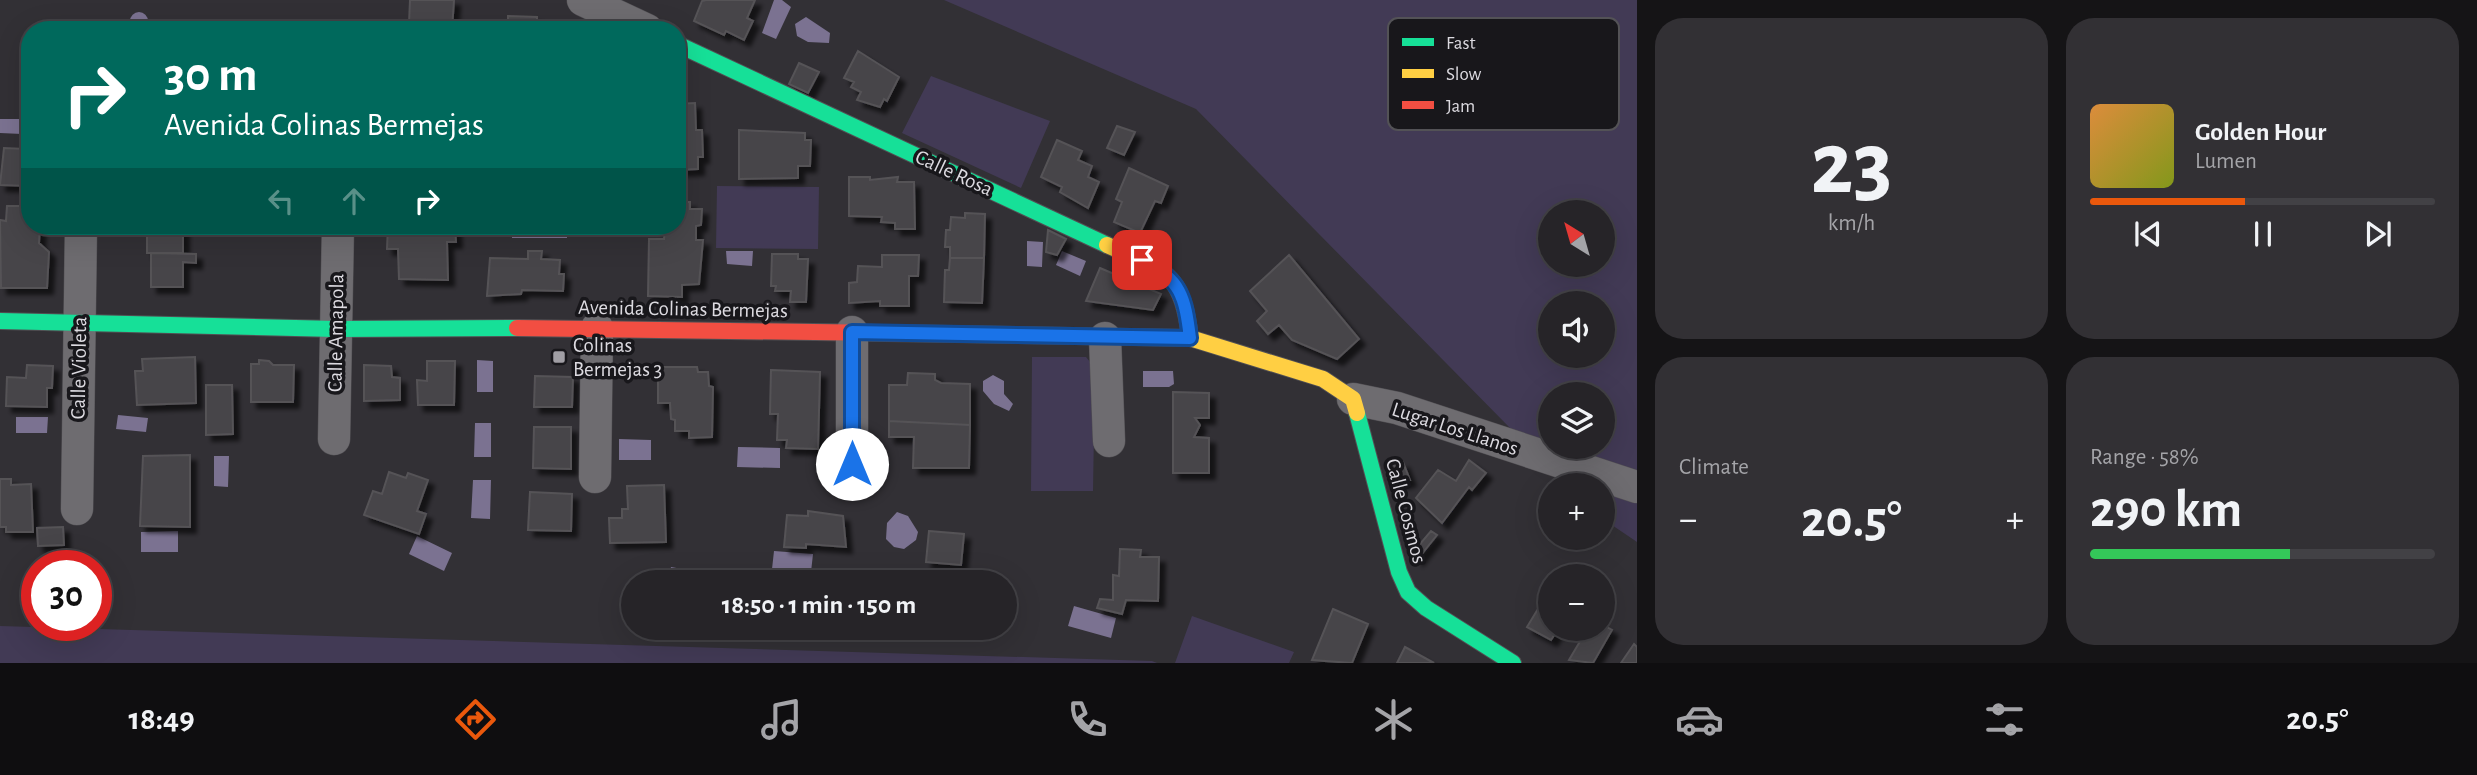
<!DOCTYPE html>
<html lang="en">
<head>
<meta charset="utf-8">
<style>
  body { margin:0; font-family:"Alegreya Sans",sans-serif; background:#323034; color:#f1f3f6; height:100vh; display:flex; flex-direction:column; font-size:26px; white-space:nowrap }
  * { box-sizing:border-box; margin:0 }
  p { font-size:23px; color:#a4a4a8 }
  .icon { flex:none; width:38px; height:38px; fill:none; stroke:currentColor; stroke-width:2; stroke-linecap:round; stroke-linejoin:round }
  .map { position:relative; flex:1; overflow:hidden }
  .details { display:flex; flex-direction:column; gap:18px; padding:18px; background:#151416; width:840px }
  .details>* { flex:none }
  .banner { position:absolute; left:21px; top:21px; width:665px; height:214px; border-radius:28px; box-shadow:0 7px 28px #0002,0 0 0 2px #424145; background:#00695c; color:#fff; overflow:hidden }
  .needle { width:46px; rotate:323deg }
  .controls { position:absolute; left:1538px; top:200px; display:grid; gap:14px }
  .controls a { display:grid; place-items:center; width:77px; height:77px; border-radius:50%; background:#262428; box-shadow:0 7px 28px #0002,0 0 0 2px #424145; font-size:35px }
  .speed { position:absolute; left:21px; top:550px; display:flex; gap:14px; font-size:35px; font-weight:700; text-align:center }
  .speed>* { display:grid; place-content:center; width:91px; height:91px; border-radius:50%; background:#262428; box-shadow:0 7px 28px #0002,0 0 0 2px #424145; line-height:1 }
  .speed .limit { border:10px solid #d22; background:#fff; color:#111 }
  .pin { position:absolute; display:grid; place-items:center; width:60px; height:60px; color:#fff; margin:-30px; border-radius:14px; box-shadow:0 4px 10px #0006 }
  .me { position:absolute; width:77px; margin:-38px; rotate:0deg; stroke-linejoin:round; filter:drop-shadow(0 0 5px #0008) }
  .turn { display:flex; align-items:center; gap:24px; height:147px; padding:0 28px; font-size:32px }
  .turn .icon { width:91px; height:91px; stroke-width:2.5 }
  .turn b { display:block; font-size:49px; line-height:60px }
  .lanes { display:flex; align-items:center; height:66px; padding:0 28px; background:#0003; justify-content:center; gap:35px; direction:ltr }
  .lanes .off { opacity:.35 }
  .big { font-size:52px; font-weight:600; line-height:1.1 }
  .details .card { flex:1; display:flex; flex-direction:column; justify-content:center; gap:10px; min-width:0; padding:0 24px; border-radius:28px; background:#323034 }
  .details .dial { align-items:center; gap:0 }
  .dial b { font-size:91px; line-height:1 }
  .song { display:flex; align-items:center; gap:21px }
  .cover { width:84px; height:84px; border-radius:10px; background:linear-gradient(135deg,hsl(30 70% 55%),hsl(70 70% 35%)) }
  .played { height:7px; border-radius:4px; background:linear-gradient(90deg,#ea580c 45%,#424145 45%) }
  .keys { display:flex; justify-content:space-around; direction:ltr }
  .heat { display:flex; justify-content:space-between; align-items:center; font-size:38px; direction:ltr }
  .charge { height:10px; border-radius:5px; background:linear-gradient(90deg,#34c759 58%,#424145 0) }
  .details .tiles { flex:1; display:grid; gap:18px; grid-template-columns:repeat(2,1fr) }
  .trip { position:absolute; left:621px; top:570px; width:396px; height:70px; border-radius:35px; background:#262428; box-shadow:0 7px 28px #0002,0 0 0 2px #424145; font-weight:600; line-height:70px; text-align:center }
  .dock { display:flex; height:112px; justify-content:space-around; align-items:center; background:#0f0e10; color:#a4a4a8 }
  .dock .icon { width:49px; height:49px }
  .dock .active { color:#ea580c }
  .dock b { font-size:32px; color:#f1f3f6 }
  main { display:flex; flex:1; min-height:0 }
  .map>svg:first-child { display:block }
  .grass { fill:#423a55; fill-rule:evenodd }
  .water { fill:#7b7291 }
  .building { fill:#474549; stroke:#555357; stroke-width:2; filter:url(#shadow) }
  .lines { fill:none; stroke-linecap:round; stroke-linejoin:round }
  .street-casing { stroke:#514f53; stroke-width:33 }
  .fast-casing { stroke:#514f53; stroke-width:18 }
  .slow-casing { stroke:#514f53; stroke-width:18 }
  .jam-casing { stroke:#514f53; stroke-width:18 }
  .street { stroke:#6e6c70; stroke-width:32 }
  .fast { stroke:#16e098; stroke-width:16 }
  .slow { stroke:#ffcf43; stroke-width:16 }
  .jam { stroke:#f24e42; stroke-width:16 }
  .route-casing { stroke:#114b97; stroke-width:18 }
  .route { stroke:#1a73e8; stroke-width:12 }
  .poi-dot { fill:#a09ea4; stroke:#18171b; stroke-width:2.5 }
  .labels { text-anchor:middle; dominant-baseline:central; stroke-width:7; stroke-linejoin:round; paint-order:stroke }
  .street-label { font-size:21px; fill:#dcdae0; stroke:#18171b }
  .poi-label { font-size:21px; fill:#dcdae0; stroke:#18171b; text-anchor:start }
  .key { fill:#18171b; stroke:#535256; stroke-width:2 }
  .key-label { font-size:19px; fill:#dcdae0 }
</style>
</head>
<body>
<main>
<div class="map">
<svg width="1637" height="663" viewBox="0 0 1637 663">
  <defs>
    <filter id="shadow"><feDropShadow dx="6" dy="6" stdDeviation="2" flood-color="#0009"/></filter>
  </defs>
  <rect width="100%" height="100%" fill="#323035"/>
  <path class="grass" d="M944 0H1637V542L1603 519V485H1566L1196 109ZM1550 212H1603V264H1550ZM1550 303H1603V355H1550ZM1550 394H1603V446H1550Z
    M931 76 1050 121 1021 188 902 133Z
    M717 186 819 187 818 249 716 248Z
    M1032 357H1086L1095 368 1093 491H1031Z
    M1192 616 1294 652 1289 663H1175Z
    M0 626 1152 661 1157 663H0Z"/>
  <path class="water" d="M774 0H782L791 7 776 39 762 33Z
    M130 21a9 9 0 1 1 18 0a9 9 0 1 1-18 0Z
    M806 17 830 33 829 43 808 42 797 36 795 24Z
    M0 119H22V134L0 133Z
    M512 226H567V238H512Z
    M1027 241 1043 242 1042 267 1027 266Z
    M753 251 752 266 727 264 726 251Z
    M1062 251 1086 261 1080 276 1056 265Z
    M477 360 493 361V392H477Z
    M1143 371H1173L1174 384 1169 387H1143Z
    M993 375 1004 381V394L1013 404 1009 411 994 404 983 391V381Z
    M118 415 148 418 146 432 116 429Z
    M16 417H48L47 433H16Z
    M475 423H491V457H474Z
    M619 439 651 440V460H619Z
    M738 447 780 448V468L737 467Z
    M214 456H229L228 487 214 486Z
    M473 480H491L490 519 471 518Z
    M897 512 908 516 918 532 916 540 904 549 894 547 886 539 887 523Z
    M178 531V552H141V532Z
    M417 536 452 553 444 571 409 554Z
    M774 551 813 554 811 572 772 569Z
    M671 567 704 573 702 583 668 581Z
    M1074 606 1116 618 1111 638 1068 626Z"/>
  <path class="building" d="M410 0H454L452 30H423V25L409 24Z
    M706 0H755L747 18 753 21 744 40 726 31 724 35 694 21 702 1Z
    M508 16 537 17V30H475L476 26H508Z
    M858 51 899 77 887 101 884 99 880 107 857 100 861 92 851 87 854 82 844 78Z
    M799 63 819 72 808 93 789 84Z
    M695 103 696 130H702L703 157H698V169L677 170V104Z
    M1117 126 1135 132 1124 155 1107 148Z
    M739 130 805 133V140H811L810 166H798V178L739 179Z
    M26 139H30V186L0 185 4 148 25 149Z
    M1057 140 1082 151 1078 160 1092 166 1088 177 1099 182 1088 208 1060 192 1062 187 1041 177Z
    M1129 168 1168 186 1161 203 1155 201 1140 233 1114 222 1122 202 1116 199Z
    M849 177H870V180L898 177 897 182H914L915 229H895V223L881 222 882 217 849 216Z
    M677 202H690V209H702L701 225 696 226V240H703L699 284 682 285V297L648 296 649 239H664L665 226H677Z
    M7 206H30V226H40L39 243 49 252 47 288H1L0 220 6 221Z
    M965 213 985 214 984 258H950V247H945L946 230H950L951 217 965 218Z
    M147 226H183V253H147Z
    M388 226H455L456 242H447L448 280 399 279 398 249H387Z
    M1048 230 1066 239 1057 255 1046 252Z
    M528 251H542L541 259 560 260 559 274H564L563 291 522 290 521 294 487 296 490 258 528 259Z
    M151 253 196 254V263L183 262V287H151Z
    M772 254H798V259H808L806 302H790L791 291H775L776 286H771Z
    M882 255H919L918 276H909V306H880V301L849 303V283L857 282 858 266 882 267Z
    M1289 255 1359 339 1337 359 1292 340 1279 325 1268 334 1257 321 1267 311 1250 291Z
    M950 258H984L982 303 944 302 945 270H949Z
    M1100 268 1161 294 1153 310 1086 301Z
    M195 357 196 403 137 405 135 371H143L142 359Z
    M259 360 269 361 273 365H294L293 402H251V364H259Z
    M427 361H455L454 405H418L417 380 427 381Z
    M27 365 53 366 52 388H47V407L6 406 7 377 26 378Z
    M364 365 391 366 392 377 400 378V400L364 401Z
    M658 367H697L698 372H708L709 386 713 387 712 437 689 438V431H675V420L671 419 670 403H658Z
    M771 370 820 372 818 449 786 448 787 440H777L778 414H770Z
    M908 373 935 374V380L941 383 970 384V425L889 421V385H907Z
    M535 376 573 377 572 407H534Z
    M206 385H232L233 434 206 435Z
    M1173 392 1209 393V418H1195L1200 425 1194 437 1209 438V473H1173Z
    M889 421 970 425 969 468H913L914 437H889Z
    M534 427H571V469L533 468Z
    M190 455V527L140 526 143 456Z
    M1469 460 1486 473 1472 490 1469 487 1442 523 1416 498 1438 470 1456 481Z
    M1403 462 1410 480 1400 483 1394 465Z
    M389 472 406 478 408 473 428 480 417 511 426 514 419 534 364 515 373 491 382 494Z
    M0 479H11V485L31 484 33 532H6V527H0Z
    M664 485 666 542 610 543 609 518H622V509H628L627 486Z
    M530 492 572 494 571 531 528 530Z
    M808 511 843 516 846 547 806 544V548L784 547 787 515 808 516Z
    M63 527 64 545 38 546 37 528Z
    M929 531 964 534 961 565 926 562Z
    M1431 531 1437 535 1417 560 1414 551Z
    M1120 549 1141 550 1140 557H1159L1158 601 1126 600 1122 614 1097 608 1100 599 1113 600V575L1119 576Z
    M1550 589V628H1559L1551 640 1527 627Z
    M1333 609 1368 624 1352 663 1312 660Z
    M1603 625 1612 630 1593 663 1569 660 1588 628H1603Z
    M1634 644 1637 647V663H1621Z
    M1405 647 1434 663H1397Z"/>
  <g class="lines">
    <g class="street-casing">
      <path id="street" d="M583 0 647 30
        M852 332V464
        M1105 338 1109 441
        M1353 399 1397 408 1637 487
        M334 439 338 226
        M595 477 597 328
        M77 509 81 226"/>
    </g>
    <g class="fast-casing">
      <path id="fast" d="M677 44 1107 245
        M0 321 336 329 517 328
        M1357 413 1399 572 1408 592 1426 608 1513 663"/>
    </g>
    <g class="slow-casing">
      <path id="slow" d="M1107 245C1164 271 1182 270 1190 338
        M954 334 1190 338 1323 379 1353 399 1357 413"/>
    </g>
    <g class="jam-casing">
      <path id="jam" d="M517 328 954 334"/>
    </g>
    <use href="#street" class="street"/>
    <use href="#fast" class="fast"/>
    <use href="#slow" class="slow"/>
    <use href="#jam" class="jam"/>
  </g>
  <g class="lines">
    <g class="route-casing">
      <path id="route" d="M852 464V332L1190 338C1185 297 1181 279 1142 260"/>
    </g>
    <use href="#route" class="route"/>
  </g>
  <rect class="poi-dot" x="552" y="350" width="14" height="14" rx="3.5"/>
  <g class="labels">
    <g class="street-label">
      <text transform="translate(954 173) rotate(25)">Calle Rosa</text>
      <text transform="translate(683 309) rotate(1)">Avenida Colinas Bermejas</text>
      <text transform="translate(336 333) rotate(-89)">Calle Amapola</text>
      <text transform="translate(79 368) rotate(-89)">Calle Violeta</text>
      <text transform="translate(1455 429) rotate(18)">Lugar Los Llanos</text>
      <text transform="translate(1406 511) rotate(75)">Calle Cosmos</text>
    </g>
    <g class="poi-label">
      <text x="573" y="345">Colinas<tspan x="573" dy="24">Bermejas 3</tspan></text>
    </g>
  </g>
  <rect x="1388" y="18" width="231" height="112" rx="10" class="key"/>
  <rect x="1402" y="38" width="32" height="8" fill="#16e098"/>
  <rect x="1402" y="69" width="32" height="9" fill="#ffcf43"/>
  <rect x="1402" y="101" width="32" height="8" fill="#f24e42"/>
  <g class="key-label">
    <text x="1446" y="49">Fast</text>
    <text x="1446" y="80">Slow</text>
    <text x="1446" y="112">Jam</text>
  </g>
</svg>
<div class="controls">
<a><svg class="needle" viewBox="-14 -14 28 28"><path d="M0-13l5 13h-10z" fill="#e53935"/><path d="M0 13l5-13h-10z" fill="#a4a4a8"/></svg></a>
<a><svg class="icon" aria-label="sound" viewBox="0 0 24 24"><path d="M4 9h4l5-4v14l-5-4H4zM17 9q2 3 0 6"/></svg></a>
<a><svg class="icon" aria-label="layers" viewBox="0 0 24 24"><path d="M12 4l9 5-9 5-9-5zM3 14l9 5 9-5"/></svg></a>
<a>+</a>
<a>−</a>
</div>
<div class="speed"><div class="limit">30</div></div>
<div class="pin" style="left:1142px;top:260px;background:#d93025"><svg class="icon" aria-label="arrive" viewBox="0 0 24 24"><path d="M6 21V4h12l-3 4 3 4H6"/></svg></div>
<svg class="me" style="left:852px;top:464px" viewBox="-20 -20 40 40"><circle r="19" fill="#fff"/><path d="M0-13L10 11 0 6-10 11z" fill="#1a73e8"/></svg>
<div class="trip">18:50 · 1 min · 150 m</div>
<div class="banner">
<div class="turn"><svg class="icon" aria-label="right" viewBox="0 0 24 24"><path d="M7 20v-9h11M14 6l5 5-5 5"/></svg><div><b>30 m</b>Avenida Colinas Bermejas</div></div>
<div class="lanes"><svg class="icon off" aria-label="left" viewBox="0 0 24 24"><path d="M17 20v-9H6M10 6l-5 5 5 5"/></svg><svg class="icon off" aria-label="ahead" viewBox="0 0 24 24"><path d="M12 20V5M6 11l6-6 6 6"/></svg><svg class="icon" aria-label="right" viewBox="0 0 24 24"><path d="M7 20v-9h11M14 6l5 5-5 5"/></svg></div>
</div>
</div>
<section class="details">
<div class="tiles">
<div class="card dial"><b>23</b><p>km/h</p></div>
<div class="card">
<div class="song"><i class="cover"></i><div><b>Golden Hour</b><p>Lumen</p></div></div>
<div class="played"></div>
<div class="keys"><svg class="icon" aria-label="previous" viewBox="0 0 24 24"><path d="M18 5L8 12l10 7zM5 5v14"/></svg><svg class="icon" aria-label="pause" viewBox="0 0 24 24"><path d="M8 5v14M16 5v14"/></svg><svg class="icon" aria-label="next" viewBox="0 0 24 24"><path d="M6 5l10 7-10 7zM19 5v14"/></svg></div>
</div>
<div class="card"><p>Climate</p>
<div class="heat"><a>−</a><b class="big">20.5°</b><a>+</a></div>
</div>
<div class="card"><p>Range · 58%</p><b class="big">290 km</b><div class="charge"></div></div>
</div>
</section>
</main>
<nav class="dock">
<b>18:49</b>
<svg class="icon active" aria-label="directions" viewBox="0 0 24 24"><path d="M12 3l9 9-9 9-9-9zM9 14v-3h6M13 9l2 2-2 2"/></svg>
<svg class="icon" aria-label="music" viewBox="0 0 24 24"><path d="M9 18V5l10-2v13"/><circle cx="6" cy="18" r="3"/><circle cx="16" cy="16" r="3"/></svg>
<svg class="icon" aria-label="phone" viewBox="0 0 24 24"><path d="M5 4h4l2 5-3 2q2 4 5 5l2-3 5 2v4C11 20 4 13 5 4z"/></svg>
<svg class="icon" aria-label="climate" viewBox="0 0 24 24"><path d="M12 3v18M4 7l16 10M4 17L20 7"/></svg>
<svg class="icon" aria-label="car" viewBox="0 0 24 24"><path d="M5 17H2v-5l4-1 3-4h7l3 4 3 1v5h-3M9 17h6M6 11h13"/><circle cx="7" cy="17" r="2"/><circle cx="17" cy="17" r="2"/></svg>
<svg class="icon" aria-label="filters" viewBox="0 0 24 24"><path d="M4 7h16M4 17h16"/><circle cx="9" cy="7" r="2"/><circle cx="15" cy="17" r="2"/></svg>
<b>20.5°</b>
</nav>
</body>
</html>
